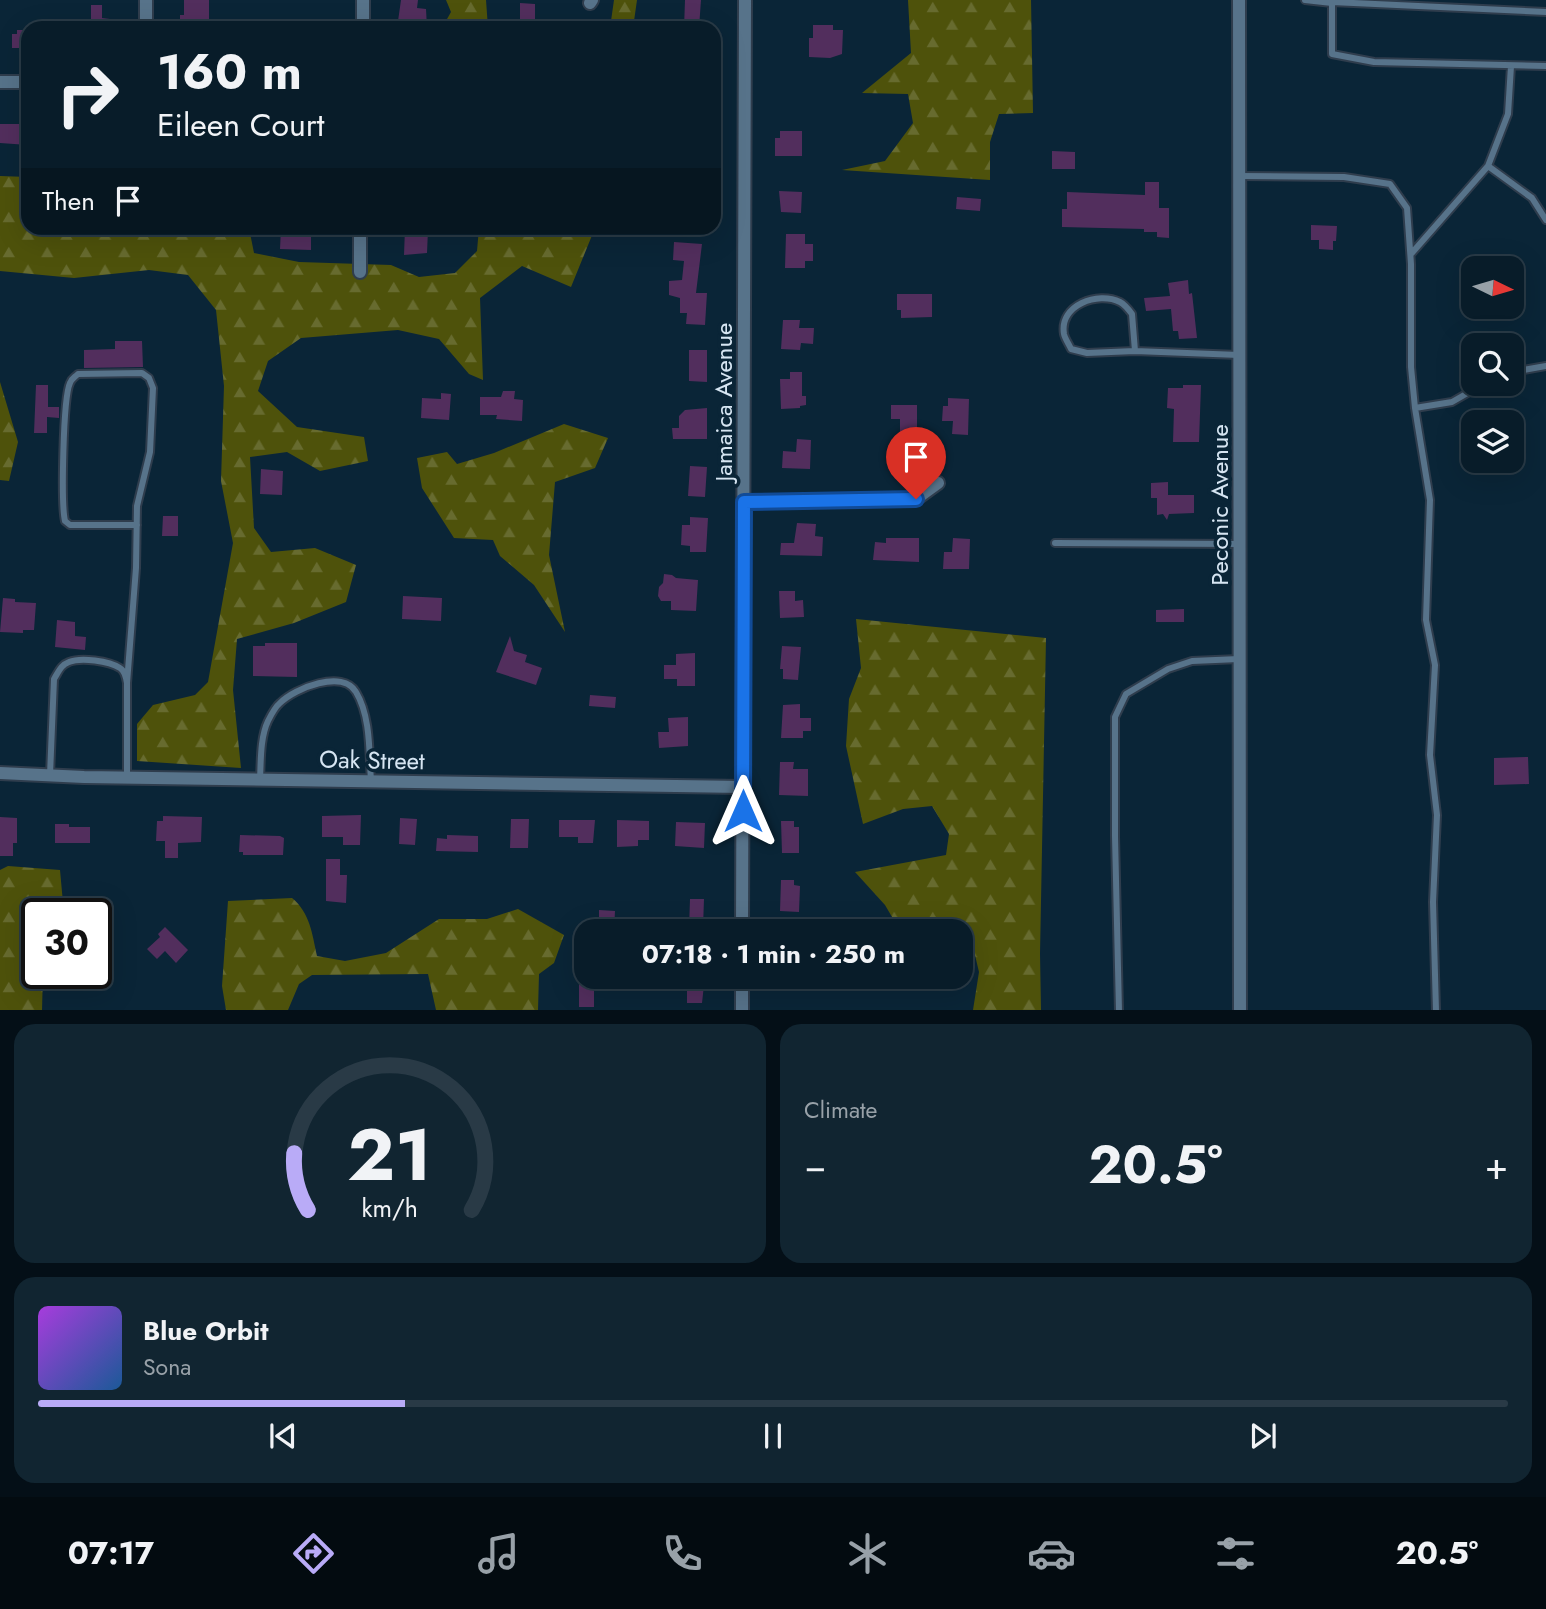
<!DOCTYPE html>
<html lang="en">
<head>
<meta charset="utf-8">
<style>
  body { margin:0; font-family:Jost,sans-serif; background:#112531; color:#f1f3f6; height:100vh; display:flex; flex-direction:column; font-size:26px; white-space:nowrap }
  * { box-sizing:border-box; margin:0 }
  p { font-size:23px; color:#98a1a8 }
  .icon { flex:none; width:38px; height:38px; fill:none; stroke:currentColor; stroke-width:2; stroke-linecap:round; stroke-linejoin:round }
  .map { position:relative; height:1010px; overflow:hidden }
  .details { display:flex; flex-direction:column; gap:14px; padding:14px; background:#040f17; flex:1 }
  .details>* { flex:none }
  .guide { position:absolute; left:21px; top:21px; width:700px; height:214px; border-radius:21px; box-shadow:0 7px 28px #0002,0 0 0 2px #293a46; background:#081c29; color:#f1f3f6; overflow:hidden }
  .needle { width:46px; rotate:95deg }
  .controls { position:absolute; left:1461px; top:256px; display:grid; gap:14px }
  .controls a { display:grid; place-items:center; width:63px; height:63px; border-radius:14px; background:#081c29; box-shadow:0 7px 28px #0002,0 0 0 2px #293a46; font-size:35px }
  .speed { position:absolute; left:21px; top:898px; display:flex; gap:14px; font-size:35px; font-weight:700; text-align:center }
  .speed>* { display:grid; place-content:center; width:91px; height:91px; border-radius:50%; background:#081c29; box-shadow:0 7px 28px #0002,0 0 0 2px #293a46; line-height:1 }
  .speed .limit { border:4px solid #111; border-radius:10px; background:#fff; color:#111 }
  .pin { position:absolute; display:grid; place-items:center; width:60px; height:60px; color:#fff; margin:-72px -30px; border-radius:50% 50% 50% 0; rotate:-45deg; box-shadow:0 0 7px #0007 }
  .pin .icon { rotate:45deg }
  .me { position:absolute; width:77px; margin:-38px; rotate:0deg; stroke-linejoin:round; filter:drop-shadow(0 0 5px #0008) }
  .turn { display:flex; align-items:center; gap:24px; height:147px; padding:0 21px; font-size:32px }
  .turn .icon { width:91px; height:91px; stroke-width:2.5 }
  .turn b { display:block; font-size:49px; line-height:60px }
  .then { display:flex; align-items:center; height:66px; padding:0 21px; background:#0003; gap:14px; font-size:26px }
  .big { font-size:52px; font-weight:700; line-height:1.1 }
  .details .tile { flex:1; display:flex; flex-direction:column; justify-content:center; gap:10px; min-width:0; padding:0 24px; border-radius:21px; background:#112531 }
  .details .dial { align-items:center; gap:0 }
  .dial svg { height:182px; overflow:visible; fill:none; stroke:#293a46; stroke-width:7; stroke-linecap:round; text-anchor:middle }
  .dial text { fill:#f1f3f6; stroke:none }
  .song { display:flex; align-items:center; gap:21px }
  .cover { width:84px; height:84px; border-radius:10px; background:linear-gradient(135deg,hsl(280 70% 55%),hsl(210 70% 35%)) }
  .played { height:7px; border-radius:4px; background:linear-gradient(90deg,#b9abf7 25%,#293a46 25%) }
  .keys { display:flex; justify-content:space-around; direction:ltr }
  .heat { display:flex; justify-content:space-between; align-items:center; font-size:38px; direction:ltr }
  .details .tiles { flex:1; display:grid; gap:14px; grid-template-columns:1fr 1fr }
  .tile:last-child { grid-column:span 2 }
  .trip { position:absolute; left:574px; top:919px; width:399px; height:70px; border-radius:21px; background:#081c29; box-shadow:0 7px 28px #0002,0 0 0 2px #293a46; font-weight:700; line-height:70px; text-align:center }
  .menu { display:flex; height:112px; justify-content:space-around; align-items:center; background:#030b10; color:#98a1a8 }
  .menu .icon { width:49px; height:49px }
  .menu .active { color:#b9abf7 }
  .menu b { font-size:32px; color:#f1f3f6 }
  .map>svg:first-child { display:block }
  .forest { fill:url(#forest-firs) }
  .building { fill:#522e5d }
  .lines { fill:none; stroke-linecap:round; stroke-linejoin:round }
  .lane-casing { stroke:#2f3d4d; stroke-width:10 }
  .street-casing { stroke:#2f3d4d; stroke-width:16 }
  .lane { stroke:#57738a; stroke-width:6 }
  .street { stroke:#57738a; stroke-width:12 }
  .route-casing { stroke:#114b97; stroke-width:18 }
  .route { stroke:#1a73e8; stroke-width:12 }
  .labels { text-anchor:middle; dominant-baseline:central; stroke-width:7; stroke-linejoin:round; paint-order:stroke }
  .street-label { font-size:24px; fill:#d6e5f2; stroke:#0a2537 }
</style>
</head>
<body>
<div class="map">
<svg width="1546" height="1011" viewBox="0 0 1546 1011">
  <defs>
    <pattern id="forest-firs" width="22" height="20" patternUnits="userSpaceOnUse" patternTransform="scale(1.75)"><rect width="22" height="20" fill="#4e520b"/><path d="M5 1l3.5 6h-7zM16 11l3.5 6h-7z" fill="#676b2f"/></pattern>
  </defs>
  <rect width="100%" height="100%" fill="#0a2537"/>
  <path class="forest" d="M446 0H486L488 28H442L451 12Z
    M614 0H637L633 28H610Z
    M908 0H1031L1033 113 999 114 990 142V180L842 170 885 161 913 123 908 94 862 93 911 53Z
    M0 176 28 177V228H140L143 237 180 235 185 228H249L254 253 299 262 391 265 419 277 455 273 477 251 479 228H595L571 287 522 266 480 298 483 380 469 374 439 339 398 330 301 338 268 361 258 391 297 427 364 437 368 461 320 471 287 452 250 457 254 528 271 552 315 548 356 565 346 602 294 623 237 639 233 690 241 768 137 761V724L153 705 195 695 208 682 233 543 221 481 224 386 216 310 188 275 149 270 74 278 0 271Z
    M0 382 18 442 9 481 0 480Z
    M564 424 608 438 595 468 555 482 549 555 565 632 534 585 500 556 493 540 454 538 422 488 417 458 447 452 457 464 494 453Z
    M856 619 1046 638 1040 954 1041 1010H973L979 972 969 930 895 922 885 905 855 872 946 855 949 834 932 806 903 809 863 824 846 746 849 699 861 668Z
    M8 866 60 870 63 903 58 913 37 914V973H43L42 1010H0V870Z
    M292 898C310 913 312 933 317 956L345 961 386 953 439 919H487L518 909 564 935 554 963 539 974 538 1010H436L428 974 312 975 299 984 288 1010H226L222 986 228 901Z"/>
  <path class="building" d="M184 0H209V26H180V15H184Z
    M401 0H418L417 8 426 9 427 28H397Z
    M685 0H701L699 28H684Z
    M520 3 535 4V28H520Z
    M91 5H102V18L126 21 125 28H91Z
    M813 25H833V30H843L842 54 830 58 809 57V38H813Z
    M17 30H28V48H12V34H17Z
    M0 124H28V145L0 143Z
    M780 131H802V156H775V138H780Z
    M1052 151 1075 152V169H1052Z
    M1145 182H1159V208H1169V238L1157 237V232H1144V229L1062 227V209H1067V192L1145 195Z
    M779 191 802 192 801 213 781 212Z
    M957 197 981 199 980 211 956 209Z
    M1311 225 1337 226 1336 241H1333V250L1319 249V240H1311Z
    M281 228H299L298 234 311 235V250L280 249Z
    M405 228H423L422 230H428L427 253 404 255Z
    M786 234H805V244H813V261H805V268H785Z
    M674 242 702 244 696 293H707L705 325 686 324 687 313H680V298L669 295V281L682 280 684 261 673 260Z
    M1188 280 1189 294 1192 293 1197 338 1179 339 1178 331H1173L1171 309 1146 311 1144 298 1170 296 1168 283Z
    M897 294H932V317L901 318V310H897Z
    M783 320H800L799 328H814L813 344 801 343 800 350 781 349Z
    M115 341H142L143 367 84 368V350L115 349Z
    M689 350H707V382L689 381Z
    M790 372H802V396H806V405L800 406V408L781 409 780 379H790Z
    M36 385H48V407H59V418L47 417V433H34Z
    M1183 385H1201L1199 442H1173L1174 409 1167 408 1168 388H1183Z
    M503 391H515L514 399 523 400 522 421 496 419 497 415H480V397H501Z
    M441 393 451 394 449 420 421 418 422 398 441 399Z
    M948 398 969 399 968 435 952 434 953 421H942L943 406H948Z
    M891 405H917V434H900V419H891Z
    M707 408V439H673L672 428H679V416L685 410Z
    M797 439 811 440 810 469 782 468 783 451 796 452Z
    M690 466 707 467 705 497 688 496Z
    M261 469 283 471 282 495 260 494Z
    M1168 482V495H1194V513L1169 514 1167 520 1163 514 1157 515V498H1151V483Z
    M163 516H178V536H162Z
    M690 517 708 518 706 552H690V546L681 545 682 525H690Z
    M797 523 816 524 815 536 823 537 822 556 780 555 781 543H794Z
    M886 538H919V562L873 560 875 542 886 543Z
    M953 538 970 539 969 569H943L944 552H952Z
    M664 574 672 575 676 578 698 580 696 611 671 610V601H661L658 596 659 587 663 583Z
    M779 591H795V601L803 600 804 617 780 618Z
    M403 596 442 598 441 621 402 619Z
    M3 598 15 599V602L36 603 34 630H23V633L0 632Z
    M1184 609V622H1156V610Z
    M57 620 75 622V636L86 637 85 650 55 647Z
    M510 636 514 651 527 655 525 662 542 668 536 685 496 672Z
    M265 643H297V677L253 676V646H265Z
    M782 646 801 647 798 680 783 679V669H780Z
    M695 653V686H677V679H664V665H676V654Z
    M590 695 616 697 615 708 589 706Z
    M800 704V718H811V731H803V738H781L783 705Z
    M688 717V746L659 748 658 732H669L668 718Z
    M1528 757 1529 784 1494 785V758Z
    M780 762H794L793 769H808V796L779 795Z
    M361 815 360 845H343V837H322V816Z
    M163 816 202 817 201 842 178 843V858H165V841H156L157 821H163Z
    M0 817 17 818V843H13V856H0Z
    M400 818 417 819 415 845 399 844Z
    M511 819H529L528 848H510Z
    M559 820H595L593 843H578V837H559Z
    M617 820 649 821V840H638V846L617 847Z
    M781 821H794V827H799V853H782Z
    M676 822 705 823 704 848 675 846Z
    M55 824H69V827H90V843H55Z
    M240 835 280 836 284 838 283 855H243V852H239Z
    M447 835 478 836V852L436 851 437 838 447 839Z
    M326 859H340V875H347L346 903 326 901Z
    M781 880H794V885L800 886 799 912 780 911Z
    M690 899H704L703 928H689Z
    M599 910 615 911 614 931H599Z
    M96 921 112 940 96 954Z
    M165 927 188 950 176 963 165 951 157 959 147 949 160 937 158 934Z
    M705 976 702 1003H687V990L678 988V978Z
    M579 981H594V1007H579Z"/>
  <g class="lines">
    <g class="lane-casing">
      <path id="lane" d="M1305 0 1332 3V54L1374 62 1546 66
        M1332 2 1546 12
        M1511 66 1508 114 1488 166 1532 198 1546 220
        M1239 176 1344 177 1390 184 1407 208 1411 264V367L1415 408 1430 500 1426 620 1435 665 1430 755 1437 815 1433 902 1436 1011
        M1411 254 1488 166
        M1135 351 1132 314C1129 310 1124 304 1120 302 1098 291 1059 305 1064 334 1065 339 1069 344 1071 349L1087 353 1135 351 1239 355
        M1512 372 1546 366
        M1415 408 1452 402 1485 383
        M1055 543 1240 544
        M127 683 136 568 137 506 150 452 153 388 149 378 142 373 78 374C74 378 72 378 70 383 63 398 61 504 65 521L70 525H137
        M50 775 54 679C59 671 61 665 69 662 81 657 109 661 120 668 125 671 126 677 127 683V777
        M260 779C261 761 260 738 268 721 271 715 275 707 280 703 295 688 343 669 356 692 371 717 369 753 371 781
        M1119 1011 1115 836V717L1126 694 1168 669 1192 661 1239 659"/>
    </g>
    <g class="street-casing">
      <path id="street" d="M146 0V28
        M1239 0 1240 1011
        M590 3 592 0
        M363 28V0
        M0 82H28
        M360 272V228
        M744 502 916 499 938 483
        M0 773 84 777 743 787
        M742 931 745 0
        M742 1011V976"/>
    </g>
    <use href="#lane" class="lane"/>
    <use href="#street" class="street"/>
  </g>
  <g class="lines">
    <g class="route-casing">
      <path id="route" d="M743 811 744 502 916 499"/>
    </g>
    <use href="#route" class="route"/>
  </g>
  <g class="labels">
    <g class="street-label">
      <text transform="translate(723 402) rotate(-90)">Jamaica Avenue</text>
      <text transform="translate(1219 505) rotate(-90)">Peconic Avenue</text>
      <text transform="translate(372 760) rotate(1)">Oak Street</text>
    </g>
  </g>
</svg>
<div class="controls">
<a><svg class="needle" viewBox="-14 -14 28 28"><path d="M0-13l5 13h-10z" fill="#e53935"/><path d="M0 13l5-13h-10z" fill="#98a1a8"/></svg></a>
<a><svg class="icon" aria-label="search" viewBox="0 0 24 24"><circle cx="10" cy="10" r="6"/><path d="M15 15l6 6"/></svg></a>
<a><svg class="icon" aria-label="layers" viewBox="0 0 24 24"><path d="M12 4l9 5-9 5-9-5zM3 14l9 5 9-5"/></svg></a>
</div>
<div class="speed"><div class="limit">30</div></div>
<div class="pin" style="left:916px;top:499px;background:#d93025"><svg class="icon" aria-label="arrive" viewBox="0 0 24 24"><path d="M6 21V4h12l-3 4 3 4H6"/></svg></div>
<svg class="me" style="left:743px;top:811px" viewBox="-20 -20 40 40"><path d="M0-17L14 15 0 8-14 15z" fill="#1a73e8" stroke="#fff" stroke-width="4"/></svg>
<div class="trip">07:18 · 1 min · 250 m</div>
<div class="guide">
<div class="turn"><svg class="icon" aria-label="right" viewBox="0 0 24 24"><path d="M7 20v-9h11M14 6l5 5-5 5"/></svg><div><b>160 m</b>Eileen Court</div></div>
<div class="then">Then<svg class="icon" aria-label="arrive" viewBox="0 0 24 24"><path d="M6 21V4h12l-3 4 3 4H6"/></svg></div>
</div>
</div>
<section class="details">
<div class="tiles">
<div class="tile dial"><svg viewBox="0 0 100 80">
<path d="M14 69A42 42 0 1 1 86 69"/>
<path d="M14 69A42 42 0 0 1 8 44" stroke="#b9abf7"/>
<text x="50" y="56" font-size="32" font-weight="700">21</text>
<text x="50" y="72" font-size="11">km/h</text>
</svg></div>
<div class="tile"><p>Climate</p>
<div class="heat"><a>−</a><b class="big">20.5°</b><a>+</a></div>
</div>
<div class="tile">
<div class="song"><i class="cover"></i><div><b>Blue Orbit</b><p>Sona</p></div></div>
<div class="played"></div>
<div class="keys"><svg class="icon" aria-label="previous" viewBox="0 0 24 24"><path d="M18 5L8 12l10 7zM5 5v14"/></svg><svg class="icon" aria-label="pause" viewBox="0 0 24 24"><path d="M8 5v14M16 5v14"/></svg><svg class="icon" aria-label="next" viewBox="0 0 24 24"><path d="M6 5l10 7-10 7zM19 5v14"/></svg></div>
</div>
</div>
</section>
<nav class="menu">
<b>07:17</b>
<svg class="icon active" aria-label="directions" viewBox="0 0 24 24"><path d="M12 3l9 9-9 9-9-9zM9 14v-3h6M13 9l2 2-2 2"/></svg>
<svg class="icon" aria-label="music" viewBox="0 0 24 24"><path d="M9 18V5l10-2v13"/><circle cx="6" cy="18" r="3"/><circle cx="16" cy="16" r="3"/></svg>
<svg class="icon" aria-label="phone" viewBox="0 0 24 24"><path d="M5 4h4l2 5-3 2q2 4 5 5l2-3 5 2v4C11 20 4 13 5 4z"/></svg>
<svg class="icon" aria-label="climate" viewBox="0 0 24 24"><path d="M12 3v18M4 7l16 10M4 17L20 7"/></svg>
<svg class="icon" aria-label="car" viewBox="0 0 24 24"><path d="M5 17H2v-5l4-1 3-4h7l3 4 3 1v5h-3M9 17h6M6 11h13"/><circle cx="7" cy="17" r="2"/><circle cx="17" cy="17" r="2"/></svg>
<svg class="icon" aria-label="filters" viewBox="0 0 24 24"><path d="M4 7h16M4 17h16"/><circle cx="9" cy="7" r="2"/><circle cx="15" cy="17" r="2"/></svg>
<b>20.5°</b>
</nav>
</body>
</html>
